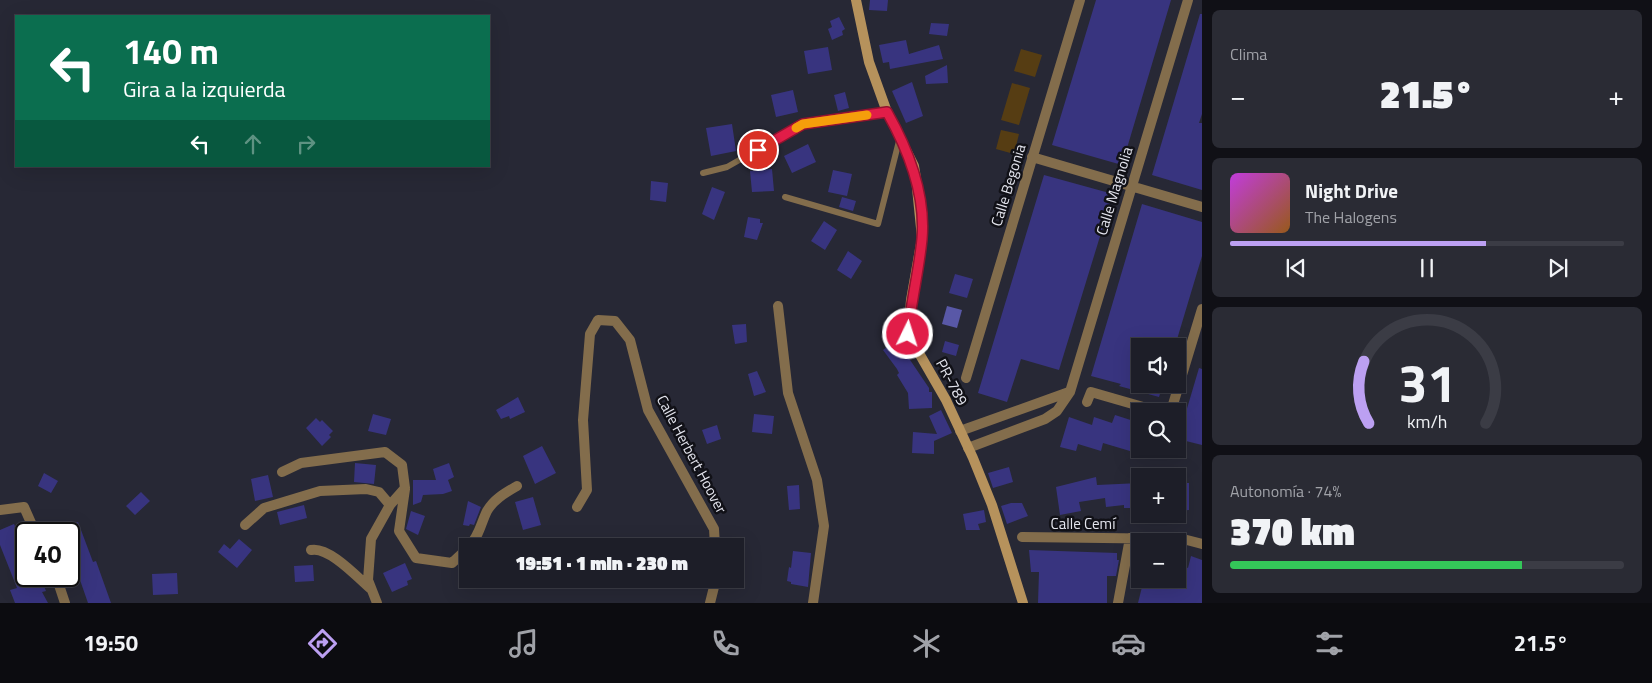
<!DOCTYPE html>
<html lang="es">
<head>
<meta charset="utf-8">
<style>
  body { margin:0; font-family:"Titillium Web",sans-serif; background:#2a2b34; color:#f1f3f6; height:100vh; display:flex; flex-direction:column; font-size:19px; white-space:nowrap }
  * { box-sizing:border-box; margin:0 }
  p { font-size:16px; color:#a0a2a8 }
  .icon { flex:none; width:28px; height:28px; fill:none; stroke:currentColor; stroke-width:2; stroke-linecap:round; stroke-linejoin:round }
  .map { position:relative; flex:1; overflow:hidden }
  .side { display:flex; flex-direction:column; gap:10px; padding:10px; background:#101016; width:450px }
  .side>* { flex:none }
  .guide { position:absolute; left:15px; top:15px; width:475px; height:152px; border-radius:0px; box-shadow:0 5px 20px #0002,0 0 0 1px #3b3c45; background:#0b6e4f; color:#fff; overflow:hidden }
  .buttons { position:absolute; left:1131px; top:338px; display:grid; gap:10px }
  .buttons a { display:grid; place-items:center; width:55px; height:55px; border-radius:0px; background:#1d1e28; box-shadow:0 5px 20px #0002,0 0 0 1px #3b3c45; font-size:25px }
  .speed { position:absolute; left:15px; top:522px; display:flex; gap:10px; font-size:25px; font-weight:700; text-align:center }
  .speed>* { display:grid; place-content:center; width:65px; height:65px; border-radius:50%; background:#1d1e28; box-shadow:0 5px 20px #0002,0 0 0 1px #3b3c45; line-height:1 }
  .speed .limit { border:2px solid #111; border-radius:8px; background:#fff; color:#111 }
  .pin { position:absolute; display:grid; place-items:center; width:42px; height:42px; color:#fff; margin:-21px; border:2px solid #fff; border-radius:50%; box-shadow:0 1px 5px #0007 }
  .me { position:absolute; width:55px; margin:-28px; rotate:4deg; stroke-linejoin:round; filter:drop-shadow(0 0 4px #0008) }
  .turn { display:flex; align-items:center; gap:18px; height:105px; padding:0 25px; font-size:22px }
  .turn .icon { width:65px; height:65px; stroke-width:2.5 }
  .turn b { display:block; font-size:35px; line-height:42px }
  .lanes { display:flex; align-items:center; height:48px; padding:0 25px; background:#0003; justify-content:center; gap:25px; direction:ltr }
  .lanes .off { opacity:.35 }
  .big { font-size:38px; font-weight:800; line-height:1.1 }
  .side .tile { flex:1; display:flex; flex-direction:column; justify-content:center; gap:8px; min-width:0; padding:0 18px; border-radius:8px; background:#2a2b34 }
  .side .dial { align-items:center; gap:0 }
  .dial svg { height:130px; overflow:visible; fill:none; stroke:#3b3c45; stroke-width:7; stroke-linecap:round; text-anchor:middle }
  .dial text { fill:#f1f3f6; stroke:none }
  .song { display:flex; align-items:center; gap:15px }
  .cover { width:60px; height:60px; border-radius:8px; background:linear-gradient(135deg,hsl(290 70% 55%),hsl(30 70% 35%)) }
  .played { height:5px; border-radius:2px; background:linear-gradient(90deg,#bca0f2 65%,#3b3c45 65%) }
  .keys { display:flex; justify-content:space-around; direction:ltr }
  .heat { display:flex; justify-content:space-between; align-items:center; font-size:28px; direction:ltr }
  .charge { height:8px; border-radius:4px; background:linear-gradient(90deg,#34c759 74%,#3b3c45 0) }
  .trip { position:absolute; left:459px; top:538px; width:285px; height:50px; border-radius:0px; background:#1d1e28; box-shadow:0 5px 20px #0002,0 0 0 1px #3b3c45; font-weight:800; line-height:50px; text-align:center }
  .menu { display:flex; height:80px; justify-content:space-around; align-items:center; background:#0c0c10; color:#a0a2a8 }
  .menu .icon { width:35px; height:35px }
  .menu .active { color:#bca0f2 }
  .menu b { font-size:22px; color:#f1f3f6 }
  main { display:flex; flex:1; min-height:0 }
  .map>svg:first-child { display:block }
  .green { fill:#563d13 }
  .water { fill:#5958a7 }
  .building { fill:#38347f }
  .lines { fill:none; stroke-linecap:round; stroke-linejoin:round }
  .lane { stroke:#836d4c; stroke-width:6 }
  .street { stroke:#836d4c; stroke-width:10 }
  .secondary { stroke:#b6925c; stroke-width:10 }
  .route-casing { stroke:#92132f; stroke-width:12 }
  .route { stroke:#e11d48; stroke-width:9 }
  .slow { stroke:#f59e0b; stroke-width:9 }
  .labels { text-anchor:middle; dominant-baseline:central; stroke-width:5; stroke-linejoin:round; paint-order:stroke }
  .street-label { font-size:15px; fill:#e4e5ee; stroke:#111117 }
</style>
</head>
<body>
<main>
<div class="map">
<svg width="1202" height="603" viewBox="0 0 1202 603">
  <rect width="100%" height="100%" fill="#272835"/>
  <path class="green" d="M1021 49 1042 55 1035 77 1014 71Z
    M1012 83 1030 88 1019 125 1001 120Z
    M1001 130 1019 134 1014 154 996 149Z"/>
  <path class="water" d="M947 306 962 310 957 328 942 324Z"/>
  <path class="building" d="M870 0H888L887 11 869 10Z
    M1096 0H1171L1122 165 1052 145Z
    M1200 14H1202V114L1199 123H1202V190L1152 175Z
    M839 17 845 29 842 31 843 35 832 40 828 29 832 27 830 21Z
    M931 23 949 24 947 36 929 34Z
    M906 40 909 54 939 45 943 59 890 69 889 62 883 63 879 45Z
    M828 47 832 70 808 74 804 51Z
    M947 65 948 83 926 84 925 76Z
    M912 82 923 116 906 123 892 91Z
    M793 90 798 112 776 117 771 95Z
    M845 92 849 108 838 111 834 95Z
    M732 124 736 151 711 156 706 128Z
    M808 144 816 162 792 173 784 156Z
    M772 169 774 191 752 192 750 171Z
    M833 170 852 174 847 196 828 192Z
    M1044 175 1113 194 1059 370 1021 359 1007 402 978 393Z
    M651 181 668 183 666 202 650 200Z
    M712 187 725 192 714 220 702 214Z
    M842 197 856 201 853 211 839 207Z
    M1142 204 1202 222V256L1175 346H1140V384H1163L1159 397 1119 386 1121 384 1091 376Z
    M748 217 760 219V223H763L757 240 744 237Z
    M824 221 837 230 825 250 811 241Z
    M848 251 862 261 851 279 837 270Z
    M955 274 973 279 967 298 949 293Z
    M746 324 747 342 735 344 732 325Z
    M899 338 907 348 904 351 929 388V392H932V408L909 409 908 393 897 375 899 373 897 369 883 350Z
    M945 341 959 345 956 356 942 352Z
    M1199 368 1202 369V445L1178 439Z
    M757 371 766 392 754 396 748 374Z
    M518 397 525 412 510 419 509 416 501 419 496 410Z
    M941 410 952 433 934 441V454L912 453 913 432 937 434 929 416Z
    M373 414 391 419 386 435 368 431Z
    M754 414 774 416 772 434 752 432Z
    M1115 415 1140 423V454L1103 443 1101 451 1078 444 1076 451 1060 447 1069 417 1092 425 1094 417 1112 423Z
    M316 418 320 422 322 420 333 431 329 435 331 437 322 446 306 428Z
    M717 425 721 439 707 444 702 430Z
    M542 446 556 473 535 484 523 456Z
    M355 463 376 465 374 484 354 482Z
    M449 463 454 477 448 480 452 491 443 494 423 495 421 502 413 505V480H436L433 469Z
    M1009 467 1013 482 993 488 988 473Z
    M44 473 58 481 51 493 38 486Z
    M268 475 273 497 255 501 251 479Z
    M1096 477 1097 485 1140 483V508H1124V505L1106 507 1105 498 1079 502 1081 511 1060 515 1056 487Z
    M1178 483H1189V510L1178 511Z
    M799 485 800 509 789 510 787 486Z
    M141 492 150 501 135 515 126 506Z
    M533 497 541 525 523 530 515 502Z
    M468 501 481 507 474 525 470 524 469 526 463 525Z
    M1011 503H1022L1028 516 1007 524 1001 506Z
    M304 505 307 518 280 525 277 512Z
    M984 510 986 522 978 524 980 530H966L963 514Z
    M411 511 425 516 418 535 406 529Z
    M78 522 93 562 96 561 111 603H88L80 580 77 581 73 570 69 554V534H48Z
    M14 524 16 529 19 528 26 545V576H40L46 591 42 592 48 603H15L10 590 17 588 0 545V530Z
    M239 539 252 550 237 568 218 552 224 544 230 549Z
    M1029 550 1117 553V560H1119L1116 576H1107V603H1038L1039 572H1031Z
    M793 551 811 553 808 587 791 584V582L787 581 789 567 791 568Z
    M1191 556 1202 560V603H1138L1144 579H1179L1183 566 1188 568Z
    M405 563 412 579 407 581 408 585 392 592 383 573Z
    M313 565 314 581 295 582 294 566Z
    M177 573 178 594 153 595 152 574Z"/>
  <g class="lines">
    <path class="lane" d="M703 173 727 167 803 124 887 112
      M785 197 878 224 900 137"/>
    <path class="street" d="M1032 157 1202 207
      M778 306 788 393 817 480 824 526 813 603
      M966 378 1080 0
      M1087 402 1091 392 1157 411
      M1171 411 1202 309
      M960 431 1069 392
      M968 448 1045 419 1057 411 1070 392 1188 0
      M282 472 301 463 385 452 402 465 405 488 390 505 371 539 368 580 377 603
      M405 489 399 531 416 558 452 563 468 548
      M577 507 587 490 583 420 590 334 598 320 615 321 630 340 648 410 714 529 715 546
      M0 510 24 507 36 534
      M245 525 264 508 320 491 366 489 379 492 390 505
      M1022 537 1183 539 1202 544
      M469 546C479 537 481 523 487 511 494 499 505 493 517 486
      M311 550C329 546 358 578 371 589
      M56 576 65 603
      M710 603 716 579
      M1118 603 1130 538"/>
    <path class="secondary" d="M856 0 869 62 887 112 914 166 916 178 922 238 911 300 908 334 946 400 973 458 992 505 1023 603"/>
  </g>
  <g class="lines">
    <g class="route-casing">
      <path id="route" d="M758 150 803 124 887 112C909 151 926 194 922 239 919 271 911 301 908 334"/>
    </g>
    <use href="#route" class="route"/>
    <path class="slow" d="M796 128 803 124 867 115"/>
  </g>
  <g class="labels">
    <g class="street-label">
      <text transform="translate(1008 185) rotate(-73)">Calle Begonia</text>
      <text transform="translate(1114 191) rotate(-73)">Calle Magnolia</text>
      <text transform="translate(952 382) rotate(62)">PR-789</text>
      <text transform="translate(692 454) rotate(62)">Calle Herbert Hoover</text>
      <text x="1083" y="523">Calle Cemí</text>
    </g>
  </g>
</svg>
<div class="buttons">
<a><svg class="icon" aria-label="sound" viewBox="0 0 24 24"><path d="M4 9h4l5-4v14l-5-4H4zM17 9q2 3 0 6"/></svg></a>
<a><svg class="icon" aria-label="search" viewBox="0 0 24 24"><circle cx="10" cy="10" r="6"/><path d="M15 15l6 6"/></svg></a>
<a>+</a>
<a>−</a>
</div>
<div class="speed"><div class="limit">40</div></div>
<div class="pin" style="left:758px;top:150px;background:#d93025"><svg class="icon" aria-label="arrive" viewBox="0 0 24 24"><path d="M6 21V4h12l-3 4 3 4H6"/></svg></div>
<svg class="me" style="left:908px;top:334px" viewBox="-20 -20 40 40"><circle r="17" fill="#e11d48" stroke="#fff" stroke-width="3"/><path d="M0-11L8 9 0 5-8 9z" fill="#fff"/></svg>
<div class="trip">19:51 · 1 min · 230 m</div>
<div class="guide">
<div class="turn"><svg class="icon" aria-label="left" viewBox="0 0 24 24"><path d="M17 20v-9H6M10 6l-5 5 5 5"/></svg><div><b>140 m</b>Gira a la izquierda</div></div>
<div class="lanes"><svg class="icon" aria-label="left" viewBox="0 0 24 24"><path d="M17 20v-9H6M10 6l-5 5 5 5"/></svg><svg class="icon off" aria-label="ahead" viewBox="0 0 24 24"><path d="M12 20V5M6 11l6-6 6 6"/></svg><svg class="icon off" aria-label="right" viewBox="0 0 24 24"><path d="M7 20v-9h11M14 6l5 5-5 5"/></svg></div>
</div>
</div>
<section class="side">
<div class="tile"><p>Clima</p>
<div class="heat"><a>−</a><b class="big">21.5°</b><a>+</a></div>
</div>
<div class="tile">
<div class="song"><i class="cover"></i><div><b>Night Drive</b><p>The Halogens</p></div></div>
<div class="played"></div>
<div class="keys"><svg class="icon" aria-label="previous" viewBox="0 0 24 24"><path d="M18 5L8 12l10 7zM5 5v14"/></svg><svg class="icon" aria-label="pause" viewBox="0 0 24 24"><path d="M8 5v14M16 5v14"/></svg><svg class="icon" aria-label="next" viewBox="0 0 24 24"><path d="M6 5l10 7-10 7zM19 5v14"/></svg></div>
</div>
<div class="tile dial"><svg viewBox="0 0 100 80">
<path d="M14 69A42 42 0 1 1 86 69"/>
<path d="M14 69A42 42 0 0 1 11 31" stroke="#bca0f2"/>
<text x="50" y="56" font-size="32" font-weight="700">31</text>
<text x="50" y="72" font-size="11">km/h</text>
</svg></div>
<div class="tile"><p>Autonomía · 74%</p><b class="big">370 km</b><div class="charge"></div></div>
</section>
</main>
<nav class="menu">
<b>19:50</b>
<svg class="icon active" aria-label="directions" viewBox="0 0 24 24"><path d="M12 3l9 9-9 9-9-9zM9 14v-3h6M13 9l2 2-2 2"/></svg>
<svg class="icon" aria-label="music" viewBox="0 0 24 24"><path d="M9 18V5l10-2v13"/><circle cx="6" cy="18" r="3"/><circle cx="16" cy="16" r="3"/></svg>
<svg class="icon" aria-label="phone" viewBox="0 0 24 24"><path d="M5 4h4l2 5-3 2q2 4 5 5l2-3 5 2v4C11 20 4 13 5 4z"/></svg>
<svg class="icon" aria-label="climate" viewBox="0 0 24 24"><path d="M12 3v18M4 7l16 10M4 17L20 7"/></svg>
<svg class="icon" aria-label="car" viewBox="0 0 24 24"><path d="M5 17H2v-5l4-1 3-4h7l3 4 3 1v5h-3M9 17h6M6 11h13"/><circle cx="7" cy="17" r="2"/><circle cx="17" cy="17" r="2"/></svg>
<svg class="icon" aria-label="filters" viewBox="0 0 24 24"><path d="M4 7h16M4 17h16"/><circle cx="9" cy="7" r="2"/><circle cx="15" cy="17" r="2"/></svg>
<b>21.5°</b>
</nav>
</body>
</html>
